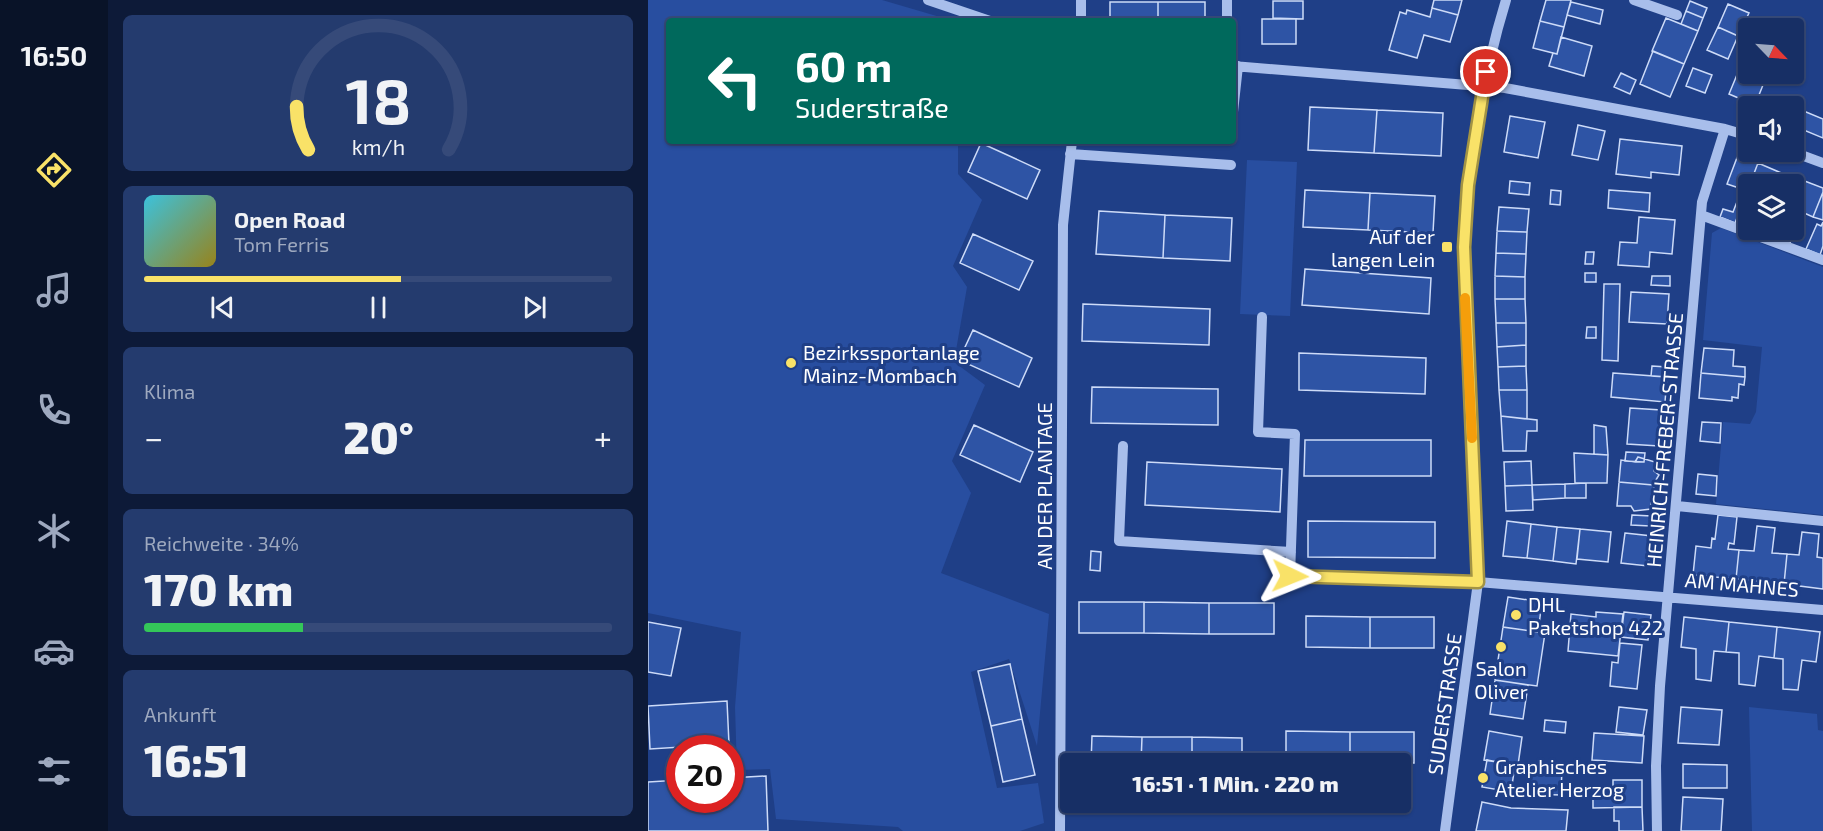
<!DOCTYPE html>
<html lang="de">
<head>
<meta charset="utf-8">
<style>
  body { margin:0; font-family:"Exo 2",sans-serif; background:#243b6e; color:#f1f3f6; height:100vh; display:flex; flex-direction:column; font-size:22px; white-space:nowrap }
  * { box-sizing:border-box; margin:0 }
  p { font-size:20px; color:#9ea9bf }
  .icon { flex:none; width:33px; height:33px; fill:none; stroke:currentColor; stroke-width:2; stroke-linecap:round; stroke-linejoin:round }
  .map { position:relative; flex:1; overflow:hidden }
  .drawer { display:flex; flex-direction:column; gap:15px; padding:15px; background:#0d1a38; width:540px }
  .drawer>* { flex:none }
  .hud { position:absolute; left:18px; top:18px; width:570px; height:126px; border-radius:6px; box-shadow:0 2px 4px #0004,0 0 0 2px #364a79; background:#00695c; color:#fff; overflow:hidden }
  .needle { width:39px; rotate:115deg }
  .controls { position:absolute; left:1090px; top:18px; display:grid; gap:12px }
  .controls a { display:grid; place-items:center; width:66px; height:66px; border-radius:6px; background:#172f65; box-shadow:0 2px 4px #0004,0 0 0 2px #364a79; font-size:30px }
  .speed { position:absolute; left:18px; top:735px; display:flex; gap:12px; font-size:30px; font-weight:700; text-align:center }
  .speed>* { display:grid; place-content:center; width:78px; height:78px; border-radius:50%; background:#172f65; box-shadow:0 2px 4px #0004,0 0 0 2px #364a79; line-height:1 }
  .speed .limit { border:9px solid #d22; background:#fff; color:#111 }
  .pin { position:absolute; display:grid; place-items:center; width:51px; height:51px; color:#fff; margin:-26px; border:3px solid #fff; border-radius:50%; box-shadow:0 2px 6px #0007 }
  .me { position:absolute; width:66px; margin:-33px; rotate:92deg; stroke-linejoin:round; filter:drop-shadow(0 0 4px #0008) }
  .turn { display:flex; align-items:center; gap:21px; height:126px; padding:0 30px; font-size:27px }
  .turn .icon { width:78px; height:78px; stroke-width:2.5 }
  .turn b { display:block; font-size:42px; line-height:51px }
  .big { font-size:45px; font-weight:800; line-height:1.1 }
  .drawer .widget { flex:1; display:flex; flex-direction:column; justify-content:center; gap:9px; min-width:0; padding:0 21px; border-radius:9px; background:#243b6e }
  .drawer .dial { align-items:center; gap:0 }
  .dial svg { height:156px; overflow:visible; fill:none; stroke:#364a79; stroke-width:7; stroke-linecap:round; text-anchor:middle }
  .dial text { fill:#f1f3f6; stroke:none }
  .song { display:flex; align-items:center; gap:18px }
  .cover { width:72px; height:72px; border-radius:9px; background:linear-gradient(135deg,hsl(190 70% 55%),hsl(50 70% 35%)) }
  .played { height:6px; border-radius:3px; background:linear-gradient(90deg,#f9e268 55%,#364a79 55%) }
  .keys { display:flex; justify-content:space-around; direction:ltr }
  .heat { display:flex; justify-content:space-between; align-items:center; font-size:33px; direction:ltr }
  .charge { height:9px; border-radius:4px; background:linear-gradient(90deg,#34c759 34%,#364a79 0) }
  .trip { position:absolute; left:412px; top:753px; width:351px; height:60px; border-radius:6px; background:#172f65; box-shadow:0 2px 4px #0004,0 0 0 2px #364a79; font-weight:800; line-height:60px; text-align:center }
  main { display:flex; flex:1; min-height:0 }
  .tabs { display:flex; flex-direction:column; width:108px; justify-content:space-around; align-items:center; background:#091328; color:#9ea9bf }
  .tabs .icon { width:42px; height:42px }
  .tabs .selected { color:#f9e268 }
  .tabs b { font-size:27px; color:#f1f3f6 }
  .map>svg:first-child { display:block }
  .green { fill:#284ea0 }
  .building { fill:#2e54a5; stroke:#cddbf8; stroke-width:1.5 }
  .lines { fill:none; stroke-linecap:round; stroke-linejoin:round }
  .minor { stroke:#a8beeb; stroke-width:10 }
  .route-casing { stroke:#a29344; stroke-width:15 }
  .route { stroke:#f9e268; stroke-width:10 }
  .slow { stroke:#f59e0b; stroke-width:10 }
  .poi-dot { fill:#f9e268; stroke:#1f3f87; stroke-width:2 }
  .labels { text-anchor:middle; dominant-baseline:central; stroke-width:6; stroke-linejoin:round; paint-order:stroke }
  .poi-label { font-size:20px; fill:#fff; stroke:#1f3f87; text-anchor:start }
  .street-label { font-size:20px; fill:#fff; stroke:#1f3f87 }
</style>
</head>
<body>
<main>
<nav class="tabs">
<b>16:50</b>
<svg class="icon selected" aria-label="directions" viewBox="0 0 24 24"><path d="M12 3l9 9-9 9-9-9zM9 14v-3h6M13 9l2 2-2 2"/></svg>
<svg class="icon" aria-label="music" viewBox="0 0 24 24"><path d="M9 18V5l10-2v13"/><circle cx="6" cy="18" r="3"/><circle cx="16" cy="16" r="3"/></svg>
<svg class="icon" aria-label="phone" viewBox="0 0 24 24"><path d="M5 4h4l2 5-3 2q2 4 5 5l2-3 5 2v4C11 20 4 13 5 4z"/></svg>
<svg class="icon" aria-label="climate" viewBox="0 0 24 24"><path d="M12 3v18M4 7l16 10M4 17L20 7"/></svg>
<svg class="icon" aria-label="car" viewBox="0 0 24 24"><path d="M5 17H2v-5l4-1 3-4h7l3 4 3 1v5h-3M9 17h6M6 11h13"/><circle cx="7" cy="17" r="2"/><circle cx="17" cy="17" r="2"/></svg>
<svg class="icon" aria-label="filters" viewBox="0 0 24 24"><path d="M4 7h16M4 17h16"/><circle cx="9" cy="7" r="2"/><circle cx="15" cy="17" r="2"/></svg>
</nav>
<section class="drawer">
<div class="widget dial"><svg viewBox="0 0 100 80">
<path d="M14 69A42 42 0 1 1 86 69"/>
<path d="M14 69A42 42 0 0 1 8 47" stroke="#f9e268"/>
<text x="50" y="56" font-size="32" font-weight="700">18</text>
<text x="50" y="72" font-size="11">km/h</text>
</svg></div>
<div class="widget">
<div class="song"><i class="cover"></i><div><b>Open Road</b><p>Tom Ferris</p></div></div>
<div class="played"></div>
<div class="keys"><svg class="icon" aria-label="previous" viewBox="0 0 24 24"><path d="M18 5L8 12l10 7zM5 5v14"/></svg><svg class="icon" aria-label="pause" viewBox="0 0 24 24"><path d="M8 5v14M16 5v14"/></svg><svg class="icon" aria-label="next" viewBox="0 0 24 24"><path d="M6 5l10 7-10 7zM19 5v14"/></svg></div>
</div>
<div class="widget"><p>Klima</p>
<div class="heat"><a>−</a><b class="big">20°</b><a>+</a></div>
</div>
<div class="widget"><p>Reichweite · 34%</p><b class="big">170 km</b><div class="charge"></div></div>
<div class="widget"><p>Ankunft</p><b class="big">16:51</b></div>
</section>
<div class="map">
<svg width="1175" height="831" viewBox="0 0 1175 831">
  <rect width="100%" height="100%" fill="#1f3f87"/>
  <path class="green" d="M0 0H234L292 17V21H21V141H310V174L334 200 305 266 319 287 306 362 337 385 304 461 323 493 293 573 401 614 389 746 361 659 323 672 349 788 390 783 396 823 372 831H255L250 827 128 819 122 769 89 770 87 707 93 632 0 613Z
    M599 160 649 162 642 316 592 314Z
    M1073 228 1175 267V515L1068 504 1075 422 1102 424 1108 412 1114 347 1055 340 1064 233Z
    M1101 707 1169 714 1170 730 1175 731V831H1104Z"/>
  <path class="building" d="M786 0H814L810 15 784 8Z
    M898 0H923L916 27 892 21Z
    M625 1H655V19L625 18Z
    M1042 1 1059 8 1055 18 1038 11Z
    M462 2H510V21H462Z
    M510 2H557V21H510Z
    M923 2 955 10 952 24 919 15Z
    M1080 4 1101 13 1090 36 1070 27Z
    M784 8 810 15 802 42 776 35 769 58 741 50 752 12 758 14 759 10 782 17Z
    M1038 11 1055 18 1050 31 1033 24Z
    M1018 18 1050 31 1036 64 1004 51Z
    M614 19H648V44H614Z
    M892 21 916 27 909 54 885 48Z
    M1070 27 1090 36 1080 59 1059 50Z
    M913 37 944 46 936 76 901 66 905 53 909 54Z
    M1005 51 1036 64 1022 97 992 84Z
    M1045 68 1064 75 1057 93 1038 86Z
    M1091 70 1117 80 1107 105 1081 94Z
    M973 73 988 80 982 94 966 87Z
    M662 107 729 110 726 153 660 150Z
    M1146 107 1175 119V138L1146 126Z
    M729 110 795 113 793 156 726 153Z
    M862 116 897 122 890 158 856 152Z
    M930 125 957 131 950 160 924 155Z
    M972 139 1034 146 1031 175 1003 172V178L968 174Z
    M333 143 392 170 379 199 320 172Z
    M1090 155 1110 163 1087 223 1072 217 1075 209 1085 212 1094 189 1079 184Z
    M1110 163 1131 172 1126 184H1102Z
    M1131 172 1154 180 1146 200V184H1126Z
    M1154 180 1175 188V192L1165 217 1154 212 1142 243 1131 239 1134 230H1146V200Z
    M862 181 882 183 881 195 861 193Z
    M1101 187V224L1100 228 1087 223Z
    M657 190 722 193 720 230 655 227Z
    M903 190 913 191 912 205 902 204Z
    M961 190 1002 193 1001 212 960 208Z
    M1175 192V220L1165 217Z
    M722 193 787 196 785 233 720 230Z
    M851 207 881 209 879 232 849 231Z
    M451 211 517 215 515 258 448 254Z
    M517 215 584 218 582 261 515 258Z
    M991 217 1027 220 1024 254 1002 252 1001 267 970 265 972 242 989 243Z
    M1175 222V246L1172 255 1158 249 1169 224 1173 226Z
    M849 231 879 232 878 254 848 253Z
    M325 234 385 261 371 290 312 263Z
    M938 252H946L945 264H937Z
    M848 253 878 254 877 277 847 276Z
    M657 269 783 278 781 314 654 305Z
    M937 273H948V282H937Z
    M847 276 877 277V299H847Z
    M1004 276H1022V286L1003 285Z
    M956 284H972L970 361 954 360Z
    M983 292 1021 294 1019 324 981 322Z
    M847 299H877L878 323H848Z
    M435 304 562 309 561 345 434 341Z
    M848 323H878V345L849 347Z
    M939 327H948V338H938Z
    M325 330 384 358 371 387 311 360Z
    M878 345V366L850 367 849 347Z
    M1056 348 1086 350 1085 366 1097 367V377L1053 373Z
    M651 353 778 358 777 394 651 390Z
    M878 366 879 390H851L850 367Z
    M1004 366 1019 367V377L1003 376Z
    M965 373 1019 377 1017 402 963 397Z
    M1053 373 1097 377 1096 385 1091 384 1090 398 1084 397V401L1051 398Z
    M444 387 570 389V425L443 423Z
    M851 390H879V419L853 416Z
    M982 408 1013 410 1011 446 979 444Z
    M853 416 889 420V431H879L878 451H855Z
    M1054 422 1073 423 1072 443 1052 441Z
    M326 425 385 452 372 482 312 455Z
    M946 425 958 427 960 455 946 454Z
    M657 440H783V476H656Z
    M978 452 997 453 996 462 977 461Z
    M926 453 960 455 959 483H927Z
    M990 457 1007 462 1006 471 1011 475 1005 485 971 482 973 460 987 462Z
    M883 461 884 485 857 486 856 462Z
    M499 462 634 469 632 512 497 505Z
    M1050 474 1069 476 1068 496 1048 494Z
    M971 482 1005 485 1009 495 1003 499V509L986 511 983 506H969Z
    M938 483V498H917V484Z
    M917 484V498L885 500 884 485Z
    M884 485 885 510 858 511 857 486Z
    M984 515 1003 516 1002 526 983 525Z
    M1070 515 1089 517 1086 544 1081 543 1080 549 1091 550 1088 579 1045 575 1048 546 1063 548 1064 538 1067 539Z
    M660 521 787 522V558L660 557Z
    M859 521 883 524 879 558 855 556Z
    M883 524 909 527 905 561 879 558Z
    M1109 526 1127 528 1124 553 1139 554 1136 584 1088 579 1091 550 1106 551Z
    M909 527 932 529 928 564 905 561Z
    M932 529 963 532 960 562 929 559Z
    M1154 532 1171 534 1169 557 1175 558V589L1136 584 1139 554 1151 555Z
    M977 533 1004 536 1000 566 973 563Z
    M443 551 453 552 452 571 442 570Z
    M860 597 894 602 890 632 855 627Z
    M431 602H496V633H431Z
    M496 602 561 603V634L496 633Z
    M561 603H626V634H561Z
    M948 612 975 614 970 656 920 651 923 614 948 617Z
    M976 612 1003 615 1000 640 973 637Z
    M658 616 722 617V648L658 647Z
    M722 617H786V648H722Z
    M1036 617 1081 622 1078 652 1066 651 1063 681 1048 679V649L1033 647Z
    M0 622 33 628 23 676 0 672Z
    M1081 622 1129 627 1126 658 1111 656 1107 686 1091 684V653L1078 652Z
    M855 627 897 633 889 686 847 680Z
    M1129 627 1172 632 1168 662 1154 660 1150 690 1135 689V659L1126 658Z
    M972 643 994 645 989 689 962 686 964 662 970 663Z
    M362 664 374 719 343 726 330 671Z
    M847 680 880 685 875 719 842 714Z
    M79 701 81 744 2 749 0 706Z
    M971 707 999 710 995 735 968 732Z
    M1033 707 1074 710 1071 745 1030 743Z
    M374 719 387 775 355 782 343 726Z
    M897 720 918 722 917 733 896 731Z
    M638 731 702 732V763L638 762Z
    M841 731 874 737 870 765 836 760Z
    M702 732H766V763H702Z
    M946 733 996 736 994 763 944 760Z
    M444 736 494 737 493 764H443Z
    M494 737H544V764H493Z
    M544 737 594 738V764H544Z
    M839 760 867 765 863 792 834 787Z
    M1035 764 1079 765V788H1035Z
    M881 765 914 767 913 795 879 794Z
    M118 776 120 831H0V782L32 780V800H82V778Z
    M965 780H994V807L945 808V793L965 792Z
    M1035 797 1075 799 1073 831H1033Z
    M834 802 863 808 920 810 918 831H828Z
    M966 807H994L995 831H971V821H966Z"/>
  <g class="lines">
    <path class="minor" d="M280 0 342 21
      M986 0 1029 15
      M433 21V0
      M579 21V0
      M585 66 857 88 1077 129 1101 136
      M585 112 590 66
      M1145 152 1175 163
      M422 154 583 165
      M1053 215 1175 260
      M614 317 610 432 647 434 642 576 830 582 1175 610
      M475 446 471 541 643 552
      M1029 506 1175 521
      M412 831 415 225 424 141
      M797 831 830 582 816 247C822 163 833 81 858 0
      M1009 831 1008 766 1012 686 1054 202 1077 129"/>
  </g>
  <g class="lines">
    <g class="route-casing">
      <path id="route" d="M642 576 830 582 816 247 820 185 838 72"/>
    </g>
    <use href="#route" class="route"/>
    <path class="slow" d="M817 298 824 438"/>
  </g>
  <g class="poi-dot">
    <rect x="793" y="241" width="12" height="12" rx="3"/>
    <circle cx="143" cy="363" r="6"/>
    <circle cx="868" cy="615" r="6"/>
    <circle cx="853" cy="647" r="6"/>
    <circle cx="835" cy="778" r="6"/>
  </g>
  <g class="labels">
    <g class="poi-label">
      <text x="787" y="236" text-anchor="end">Auf der<tspan x="787" dy="23">langen Lein</tspan></text>
      <text x="155" y="352">Bezirkssportanlage<tspan x="155" dy="23">Mainz-Mombach</tspan></text>
      <text x="880" y="604">DHL<tspan x="880" dy="23">Paketshop 422</tspan></text>
      <text x="853" y="668" text-anchor="middle">Salon<tspan x="853" dy="23">Oliver</tspan></text>
      <text x="847" y="766">Graphisches<tspan x="847" dy="23">Atelier Herzog</tspan></text>
    </g>
    <g class="street-label">
      <text transform="translate(1016 440) rotate(-85)">HEINRICH-FREBER-STRASSE</text>
      <text transform="translate(396 486) rotate(-90)">AN DER PLANTAGE</text>
      <text transform="translate(1094 584) rotate(5)">AM MAHNES</text>
      <text transform="translate(796 704) rotate(-82)">SUDERSTRASSE</text>
    </g>
  </g>
</svg>
<div class="controls">
<a><svg class="needle" viewBox="-14 -14 28 28"><path d="M0-13l5 13h-10z" fill="#e53935"/><path d="M0 13l5-13h-10z" fill="#9ea9bf"/></svg></a>
<a><svg class="icon" aria-label="sound" viewBox="0 0 24 24"><path d="M4 9h4l5-4v14l-5-4H4zM17 9q2 3 0 6"/></svg></a>
<a><svg class="icon" aria-label="layers" viewBox="0 0 24 24"><path d="M12 4l9 5-9 5-9-5zM3 14l9 5 9-5"/></svg></a>
</div>
<div class="speed"><div class="limit">20</div></div>
<div class="pin" style="left:838px;top:72px;background:#d93025"><svg class="icon" aria-label="arrive" viewBox="0 0 24 24"><path d="M6 21V4h12l-3 4 3 4H6"/></svg></div>
<svg class="me" style="left:642px;top:576px" viewBox="-20 -20 40 40"><path d="M0-17L14 15 0 8-14 15z" fill="#f9e268" stroke="#fff" stroke-width="4"/></svg>
<div class="trip">16:51 · 1 Min. · 220 m</div>
<div class="hud">
<div class="turn"><svg class="icon" aria-label="left" viewBox="0 0 24 24"><path d="M17 20v-9H6M10 6l-5 5 5 5"/></svg><div><b>60 m</b>Suderstraße</div></div>
</div>
</div>
</main>
</body>
</html>
